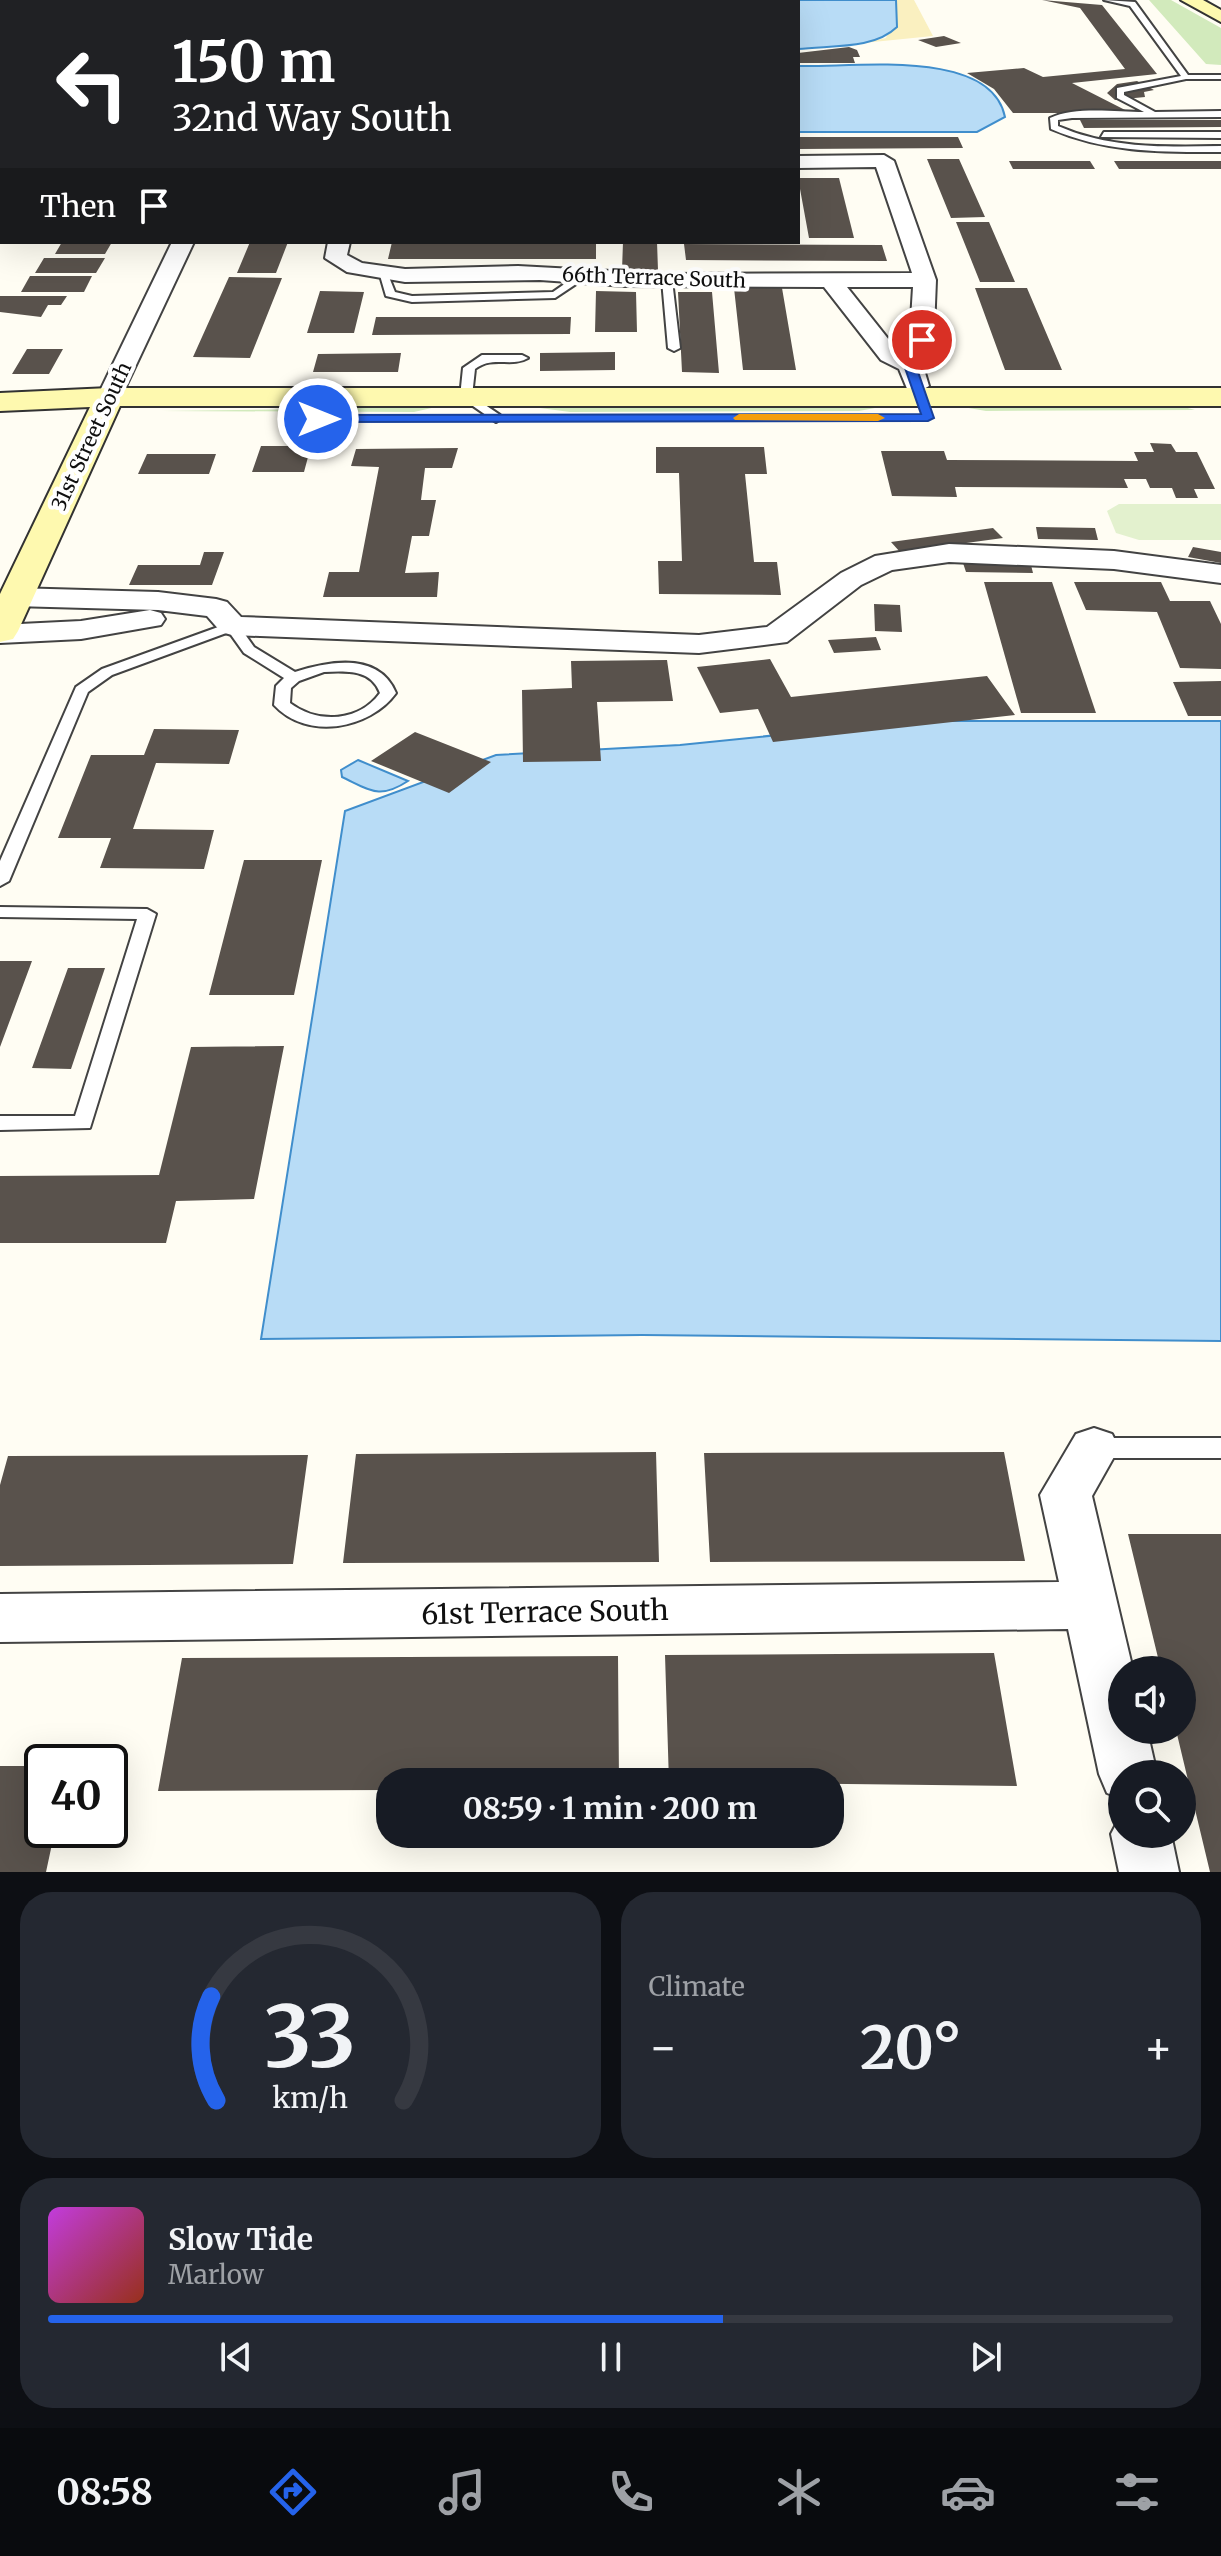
<!DOCTYPE html>
<html lang="en">
<head>
<meta charset="utf-8">
<style>
  body { margin:0; font-family:Merriweather,serif; background:#242831; color:#f1f3f6; height:100vh; display:flex; flex-direction:column; font-size:30px; white-space:nowrap }
  * { box-sizing:border-box; margin:0 }
  p { font-size:26px; color:#9ea1a6 }
  .icon { flex:none; width:44px; height:44px; fill:none; stroke:currentColor; stroke-width:2; stroke-linecap:round; stroke-linejoin:round }
  .map { position:relative; height:1872px; overflow:hidden }
  .details { display:flex; flex-direction:column; gap:20px; padding:20px; background:#0d0f14; flex:1 }
  .details>* { flex:none }
  .hud { position:absolute; left:0px; top:0px; width:800px; height:244px; box-shadow:0 8px 32px #0002; background:#202124; color:#fff; overflow:hidden }
  .buttons { position:absolute; left:1108px; top:1656px; display:grid; gap:16px }
  .buttons a { display:grid; place-items:center; width:88px; height:88px; border-radius:50%; background:#171b24; box-shadow:0 8px 32px #0002; font-size:40px }
  .speed { position:absolute; left:24px; top:1744px; display:flex; gap:16px; font-size:40px; font-weight:700; text-align:center }
  .speed>* { display:grid; place-content:center; width:104px; height:104px; border-radius:50%; background:#171b24; box-shadow:0 8px 32px #0002; line-height:1 }
  .speed .limit { border:4px solid #111; border-radius:12px; background:#fff; color:#111 }
  .pin { position:absolute; display:grid; place-items:center; width:68px; height:68px; color:#fff; margin:-34px; border:4px solid #fff; border-radius:50%; box-shadow:0 2px 8px #0007 }
  .me { position:absolute; width:88px; margin:-44px; rotate:90deg; stroke-linejoin:round; filter:drop-shadow(0 0 6px #0008) }
  .turn { display:flex; align-items:center; gap:28px; height:168px; padding:0 40px; font-size:36px }
  .turn .icon { width:104px; height:104px; stroke-width:2.5 }
  .turn b { display:block; font-size:56px; line-height:68px }
  .then { display:flex; align-items:center; height:76px; padding:0 40px; background:#0003; gap:16px; font-size:30px }
  .big { font-size:60px; font-weight:700; line-height:1.1 }
  .details .card { flex:1; display:flex; flex-direction:column; justify-content:center; gap:12px; min-width:0; padding:0 28px; border-radius:32px; background:#242831 }
  .details .dial { align-items:center; gap:0 }
  .dial svg { height:208px; overflow:visible; fill:none; stroke:#363941; stroke-width:7; stroke-linecap:round; text-anchor:middle }
  .dial text { fill:#f1f3f6; stroke:none }
  .song { display:flex; align-items:center; gap:24px }
  .cover { width:96px; height:96px; border-radius:12px; background:linear-gradient(135deg,hsl(290 70% 55%),hsl(10 70% 35%)) }
  .played { height:8px; border-radius:4px; background:linear-gradient(90deg,#2563eb 60%,#363941 60%) }
  .keys { display:flex; justify-content:space-around; direction:ltr }
  .heat { display:flex; justify-content:space-between; align-items:center; font-size:44px; direction:ltr }
  .details .tiles { flex:1; display:grid; gap:20px; grid-template-columns:1fr 1fr }
  .card:last-child { grid-column:span 2 }
  .trip { position:absolute; left:376px; top:1768px; width:468px; height:80px; border-radius:32px; background:#171b24; box-shadow:0 8px 32px #0002; font-weight:700; line-height:80px; text-align:center }
  .tab-bar { display:flex; height:128px; justify-content:space-around; align-items:center; background:#090b0e; color:#9ea1a6 }
  .tab-bar .icon { width:56px; height:56px }
  .tab-bar .on { color:#2563eb }
  .tab-bar b { font-size:36px; color:#f1f3f6 }
  .map>svg:first-child { display:block }
  .green { fill:#d2eabc }
  .sand { fill:#faf0c0 }
  .pitch { fill:#e3f1ce }
  .water { fill:#b8dcf6; stroke:#408ecc; stroke-width:2 }
  .building { fill:#59524c }
  .lines { fill:none; stroke-linecap:round; stroke-linejoin:round }
  .lane-casing { stroke:#434343; stroke-width:4 }
  .street-casing { stroke:#434343; stroke-width:4 }
  .secondary-casing { stroke:#323232; stroke-width:4 }
  .lane { fill:#fff; fill-rule:evenodd }
  .street { fill:#fff; fill-rule:evenodd }
  .secondary { fill:#fef9af; fill-rule:evenodd }
  .route { fill:#2563eb; stroke:#184099; stroke-width:2 }
  .slow { fill:#f59e0b }
  .labels { text-anchor:middle; dominant-baseline:central; stroke-width:8; stroke-linejoin:round; paint-order:stroke }
  .far-street-label { font-size:20px; fill:#101010; stroke:#fff }
  .near-street-label { font-size:28px; fill:#101010; stroke:#fff }
</style>
</head>
<body>
<div class="map">
<svg width="1221" height="1872" viewBox="0 0 1221 1872">
  <rect width="100%" height="100%" fill="#fffdf3"/>
  <path class="green" d="M1149 0H1171L1221 28V65L1206 64Z
    M406 403 436 407 414 412 161 411 318 409Z
    M556 404 877 405 880 407 859 411 570 412 540 408Z
    M1173 404 1195 410 986 411 957 406Z"/>
  <path class="sand" d="M896 0H914L933 36 863 43 886 38 897 7Z"/>
  <path class="pitch" d="M1119 504H1221V540H1139L1116 533 1107 511Z"/>
  <path class="water" d="M0 0H896L897 27C873 50 831 45 798 49V2H2V6Z
    M798 66C852 68 991 47 1005 117L977 132H798Z
    M915 721H1221V1341L642 1335 261 1339 345 811 496 755 680 745Z
    M358 760 408 781C379 800 370 790 342 777L341 770Z"/>
  <path class="building" d="M1042 0 1102 5 1157 74 1072 83 1131 113H1013L994 89 967 73 1024 68 1043 77 1125 69 1080 8Z
    M944 36 961 43 936 47 918 40Z
    M849 47 857 50 860 57H853L855 63H798V53Z
    M1137 81 1154 90 1144 92 1145 97 1115 100 1107 93 1117 84Z
    M1080 120H1221V127L1084 128Z
    M798 137H958L963 148 798 149Z
    M927 159H959L985 217 951 218Z
    M1009 161H1090L1095 169H1013Z
    M1114 161H1221V169H1119Z
    M798 178H839L854 238H809Z
    M956 222H989L1015 282H980Z
    M62 242H112L105 254H55Z
    M250 242H288L276 273H237Z
    M392 242H596V259H388Z
    M623 242H657L658 270H622Z
    M684 244 882 245 887 261 686 260Z
    M44 258H105L96 273H35Z
    M30 276H92L84 292H21Z
    M229 277 282 278 250 358 193 357Z
    M734 288H782L796 370H743Z
    M975 288H1027L1062 370H1005Z
    M320 291 364 292 354 333H307Z
    M596 291 636 292 637 332H595Z
    M678 292H712L719 373 682 372Z
    M0 296H67L61 305H48L41 317 0 312Z
    M376 317H571L570 334 372 335Z
    M27 349H63L49 374H12Z
    M615 352V370L540 371V353Z
    M401 353 398 372H313L318 354Z
    M1150 443 1171 444 1176 452H1197L1215 489H1194L1198 498H1176L1172 488H1150L1146 479H1124L1128 488 955 487 957 497 892 496 881 451H944L947 460 1138 461 1134 452H1154Z
    M261 446H311L304 472H252Z
    M656 447H764L767 474H745L754 562H777L781 595 659 594 658 561H682L679 473H656Z
    M458 448 452 468H425L421 500H436L429 536H412L405 573 439 572 437 597H323L329 572H359L379 467 351 466 356 449Z
    M147 454H216L209 474H138Z
    M1036 527 1095 528 1098 540 1038 539Z
    M993 528 1003 538 900 552 891 542Z
    M1193 547 1221 552V563L1188 557Z
    M204 552H224L212 585H129L138 565H200Z
    M962 560 1030 561 1033 573 966 572Z
    M984 582H1052L1096 713H1021Z
    M1074 582H1161L1170 601H1210L1221 624V669L1180 668 1157 612 1086 610Z
    M874 604 900 605 902 632 875 631Z
    M876 637 881 650 834 653 828 640Z
    M770 659 791 697 987 676 1015 715 773 742 758 709 720 713 697 667Z
    M667 660 673 701 597 702 601 761 523 762 522 690 572 688 571 661Z
    M1221 681V716H1188L1173 682Z
    M154 729 239 730 229 764 156 763 133 829 214 830 204 869 100 868 111 838H58L91 755H144Z
    M415 732 491 762 449 793 371 761Z
    M244 860H322L294 995H209Z
    M0 961H32L0 1047Z
    M68 968H105L71 1069 32 1068Z
    M284 1046 254 1199 176 1201 166 1243H0V1176L159 1175 191 1047Z
    M656 1452 659 1562 343 1563 356 1454Z
    M1004 1452 1025 1561 710 1562 704 1453Z
    M308 1455 293 1564 0 1566V1485L8 1456Z
    M1128 1534H1221V1872H1210L1176 1730H1182V1670H1161Z
    M994 1653 1017 1786 669 1782 665 1655Z
    M618 1656 619 1782H390V1790L158 1791 182 1658Z
    M0 1766H42V1830H55L46 1872H0Z"/>
  <g class="lines">
    <g class="lane-casing">
      <path id="lane" d="M1104 0 1135 2 1188 75H1221V79H1186L1124 92V95L1155 112 1221 111V117L1072 118 1058 120V126C1111 149 1165 147 1221 146V152C1162 152 1106 153 1051 129L1050 118C1075 106 1115 112 1144 112L1117 98V88L1181 76 1130 6Z
        M1104 132H1221V138L1101 137Z
        M379 272H387L395 292 412 296 553 292 576 276 585 278 555 298 412 302 386 296Z
        M667 277 672 280 680 348 674 351 668 348 662 280Z
        M482 355H522L528 358C511 368 493 355 475 369L472 396 500 415 502 418 496 422 460 397 463 368Z
        M232 622 237 623 254 647 295 672C329 661 379 652 396 693 370 729 307 741 274 705L276 686 284 678 244 653 229 632 112 675 88 692 9 881 0 886V861L76 687 102 669ZM324 672C346 671 371 669 380 693 359 722 318 724 290 703L291 688 299 681Z
        M0 907 147 909 156 914 90 1128 0 1130V1116H75L137 919 0 917Z
        M1096 1438H1221V1458H1096L1088 1455 1084 1448 1088 1441Z"/>
    </g>
    <g class="street-casing">
      <path id="street" d="M884 155 894 161 936 280 933 355 923 366 929 386 917 393 908 391 899 369 881 360 824 287 625 286 540 280 405 282 347 272 325 258 328 242H350L347 255 362 263 405 269 518 266 668 274 912 273 876 167 798 168V156ZM847 287H913L909 353 897 350Z
        M0 174H2V186H0Z
        M172 242H194L121 397 109 404 100 402 97 397Z
        M949 544 1114 551 1221 565V583L1114 569 949 562 892 570 861 585 787 642 699 653 232 635 221 632 207 616 158 610 14 606 0 598 3 591 14 588 158 592 216 599 227 602 241 617 699 635 767 627 841 573 875 556Z
        M150 610 161 613 165 619 161 625 81 639 0 643V625L81 621Z
        M1094 1428 1112 1434 1119 1448 1092 1496 1133 1670H1122V1730H1147L1157 1774H1122V1799L1107 1793 1099 1774 1068 1629 0 1642V1594L1059 1582 1040 1495 1076 1434Z
        M1122 1813V1834H1171L1179 1872H1119L1111 1834Z"/>
    </g>
    <g class="secondary-casing">
      <path id="secondary" d="M1181 0H1203L1221 10V22Z
        M109 388H1221V406H120L18 631 13 639 0 642V594L90 407 0 411V393Z"/>
    </g>
    <use href="#lane" class="lane"/>
    <use href="#street" class="street"/>
    <use href="#secondary" class="secondary"/>
  </g>
  <path class="route" d="M922 337 928 340 927 355 916 366 934 418 928 421 318 422 312 419 318 415 921 414 904 365 916 354V340Z"/>
  <path class="slow" d="M739 414H878L885 418 878 421 735 420 733 418Z"/>
  <g class="labels">
    <g class="far-street-label">
      <text transform="translate(654 277) rotate(2)">66th Terrace South</text>
      <text transform="translate(91 436) rotate(-65)">31st Street South</text>
    </g>
    <g class="near-street-label">
      <text transform="translate(545 1612) rotate(-1)">61st Terrace South</text>
    </g>
  </g>
</svg>
<div class="buttons">
<a><svg class="icon" aria-label="sound" viewBox="0 0 24 24"><path d="M4 9h4l5-4v14l-5-4H4zM17 9q2 3 0 6"/></svg></a>
<a><svg class="icon" aria-label="search" viewBox="0 0 24 24"><circle cx="10" cy="10" r="6"/><path d="M15 15l6 6"/></svg></a>
</div>
<div class="speed"><div class="limit">40</div></div>
<div class="pin" style="left:922px;top:340px;background:#d93025"><svg class="icon" aria-label="arrive" viewBox="0 0 24 24"><path d="M6 21V4h12l-3 4 3 4H6"/></svg></div>
<svg class="me" style="left:318px;top:419px" viewBox="-20 -20 40 40"><circle r="17" fill="#2563eb" stroke="#fff" stroke-width="3"/><path d="M0-11L8 9 0 5-8 9z" fill="#fff"/></svg>
<div class="trip">08:59 · 1 min · 200 m</div>
<div class="hud">
<div class="turn"><svg class="icon" aria-label="left" viewBox="0 0 24 24"><path d="M17 20v-9H6M10 6l-5 5 5 5"/></svg><div><b>150 m</b>32nd Way South</div></div>
<div class="then">Then<svg class="icon" aria-label="arrive" viewBox="0 0 24 24"><path d="M6 21V4h12l-3 4 3 4H6"/></svg></div>
</div>
</div>
<section class="details">
<div class="tiles">
<div class="card dial"><svg viewBox="0 0 100 80">
<path d="M14 69A42 42 0 1 1 86 69"/>
<path d="M14 69A42 42 0 0 1 12 29" stroke="#2563eb"/>
<text x="50" y="56" font-size="32" font-weight="700">33</text>
<text x="50" y="72" font-size="11">km/h</text>
</svg></div>
<div class="card"><p>Climate</p>
<div class="heat"><a>−</a><b class="big">20°</b><a>+</a></div>
</div>
<div class="card">
<div class="song"><i class="cover"></i><div><b>Slow Tide</b><p>Marlow</p></div></div>
<div class="played"></div>
<div class="keys"><svg class="icon" aria-label="previous" viewBox="0 0 24 24"><path d="M18 5L8 12l10 7zM5 5v14"/></svg><svg class="icon" aria-label="pause" viewBox="0 0 24 24"><path d="M8 5v14M16 5v14"/></svg><svg class="icon" aria-label="next" viewBox="0 0 24 24"><path d="M6 5l10 7-10 7zM19 5v14"/></svg></div>
</div>
</div>
</section>
<nav class="tab-bar">
<b>08:58</b>
<svg class="icon on" aria-label="directions" viewBox="0 0 24 24"><path d="M12 3l9 9-9 9-9-9zM9 14v-3h6M13 9l2 2-2 2"/></svg>
<svg class="icon" aria-label="music" viewBox="0 0 24 24"><path d="M9 18V5l10-2v13"/><circle cx="6" cy="18" r="3"/><circle cx="16" cy="16" r="3"/></svg>
<svg class="icon" aria-label="phone" viewBox="0 0 24 24"><path d="M5 4h4l2 5-3 2q2 4 5 5l2-3 5 2v4C11 20 4 13 5 4z"/></svg>
<svg class="icon" aria-label="climate" viewBox="0 0 24 24"><path d="M12 3v18M4 7l16 10M4 17L20 7"/></svg>
<svg class="icon" aria-label="car" viewBox="0 0 24 24"><path d="M5 17H2v-5l4-1 3-4h7l3 4 3 1v5h-3M9 17h6M6 11h13"/><circle cx="7" cy="17" r="2"/><circle cx="17" cy="17" r="2"/></svg>
<svg class="icon" aria-label="filters" viewBox="0 0 24 24"><path d="M4 7h16M4 17h16"/><circle cx="9" cy="7" r="2"/><circle cx="15" cy="17" r="2"/></svg>
</nav>
</body>
</html>
